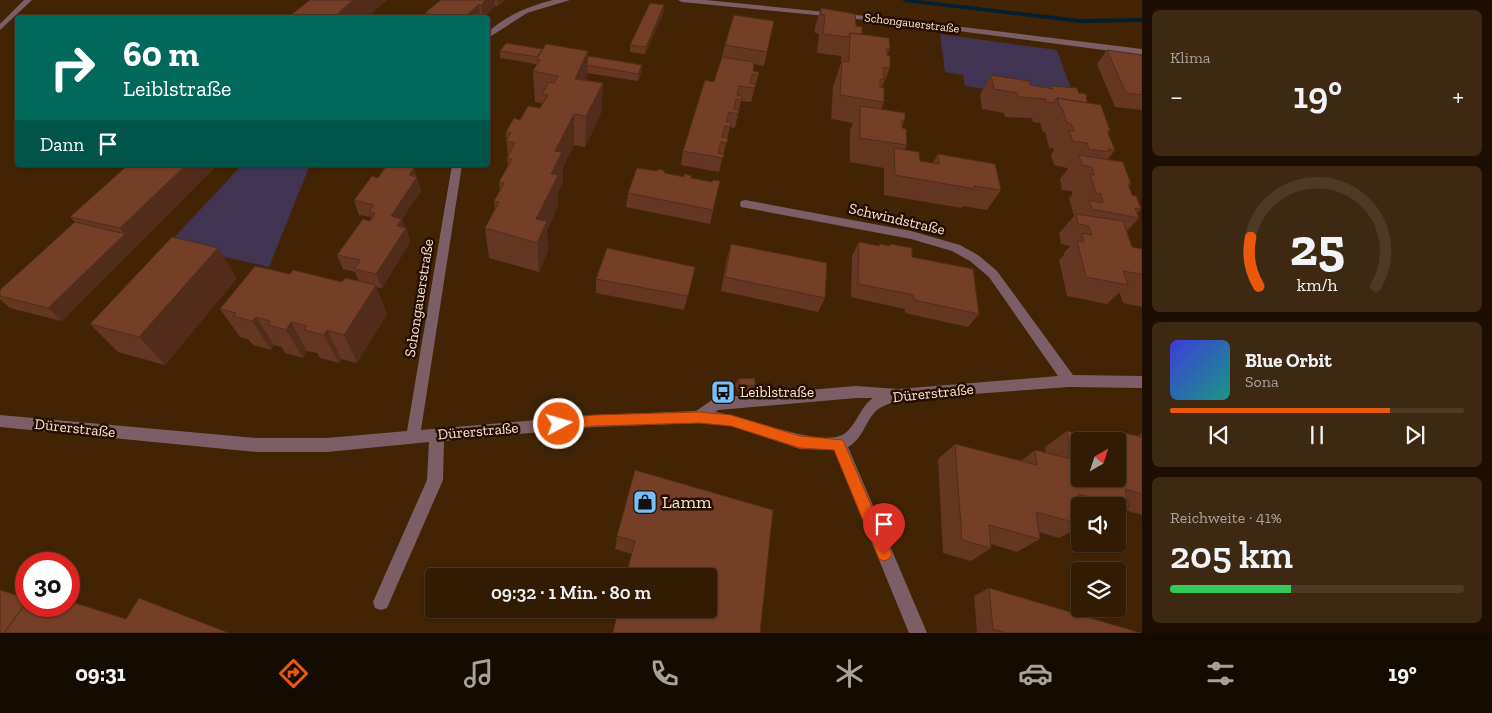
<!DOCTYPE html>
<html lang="de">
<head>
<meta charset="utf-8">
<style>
  body { margin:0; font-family:"Zilla Slab",serif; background:#3d2812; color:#f1f3f6; height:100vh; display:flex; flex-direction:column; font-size:19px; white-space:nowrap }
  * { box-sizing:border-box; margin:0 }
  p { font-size:16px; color:#a8a19a }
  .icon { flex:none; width:28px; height:28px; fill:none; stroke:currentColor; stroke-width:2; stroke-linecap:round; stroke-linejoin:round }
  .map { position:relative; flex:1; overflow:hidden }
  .details { display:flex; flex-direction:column; gap:10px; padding:10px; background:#1c0f02; width:350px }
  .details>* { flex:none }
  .top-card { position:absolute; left:15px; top:15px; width:475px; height:152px; border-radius:5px; box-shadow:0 1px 4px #0004,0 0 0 1px #4d3925; background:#00695c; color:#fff; overflow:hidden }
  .needle { width:32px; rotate:39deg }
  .controls { position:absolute; left:1071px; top:432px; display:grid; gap:10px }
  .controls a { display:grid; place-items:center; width:55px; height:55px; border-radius:5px; background:#321b03; box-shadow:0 1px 4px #0004,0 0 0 1px #4d3925; font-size:25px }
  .speed { position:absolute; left:15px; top:552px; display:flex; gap:10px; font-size:25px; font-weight:700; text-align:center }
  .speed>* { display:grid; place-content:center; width:65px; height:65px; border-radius:50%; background:#321b03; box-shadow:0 1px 4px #0004,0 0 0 1px #4d3925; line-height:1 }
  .speed .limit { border:8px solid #d22; background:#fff; color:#111 }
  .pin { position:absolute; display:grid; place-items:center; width:42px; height:42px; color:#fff; margin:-51px -21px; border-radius:50% 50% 50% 0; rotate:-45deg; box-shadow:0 0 5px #0007 }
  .pin .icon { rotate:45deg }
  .me { position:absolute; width:55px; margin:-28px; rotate:84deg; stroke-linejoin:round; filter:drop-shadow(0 0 4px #0008) }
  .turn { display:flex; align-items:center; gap:18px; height:105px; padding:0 25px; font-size:22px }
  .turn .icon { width:65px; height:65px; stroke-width:2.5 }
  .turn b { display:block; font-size:35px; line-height:42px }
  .then { display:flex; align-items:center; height:48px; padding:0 25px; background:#0003; gap:10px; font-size:19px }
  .big { font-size:38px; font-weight:600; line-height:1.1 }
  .details .tile { flex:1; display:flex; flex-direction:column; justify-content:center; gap:8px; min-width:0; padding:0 18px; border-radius:8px; background:#3d2812 }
  .details .dial { align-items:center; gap:0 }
  .dial svg { height:130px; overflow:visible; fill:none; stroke:#4d3925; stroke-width:7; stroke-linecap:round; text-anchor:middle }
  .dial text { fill:#f1f3f6; stroke:none }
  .song { display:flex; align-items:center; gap:15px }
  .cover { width:60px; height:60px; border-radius:8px; background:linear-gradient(135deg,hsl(240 70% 55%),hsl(170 70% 35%)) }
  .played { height:5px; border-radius:2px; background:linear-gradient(90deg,#ea580c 75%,#4d3925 75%) }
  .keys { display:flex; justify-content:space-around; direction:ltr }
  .heat { display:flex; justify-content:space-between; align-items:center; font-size:28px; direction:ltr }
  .charge { height:8px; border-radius:4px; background:linear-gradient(90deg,#34c759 41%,#4d3925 0) }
  .trip { position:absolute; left:425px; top:568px; width:292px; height:50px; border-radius:5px; background:#321b03; box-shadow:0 1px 4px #0004,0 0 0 1px #4d3925; font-weight:600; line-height:50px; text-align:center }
  .tab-bar { display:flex; height:80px; justify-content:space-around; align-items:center; background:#140b01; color:#a8a19a }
  .tab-bar .icon { width:35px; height:35px }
  .tab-bar .active { color:#ea580c }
  .tab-bar b { font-size:22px; color:#f1f3f6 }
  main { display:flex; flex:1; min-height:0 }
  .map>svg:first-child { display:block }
  .green { fill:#413453 }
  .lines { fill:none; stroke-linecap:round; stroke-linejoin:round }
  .stream { fill:#021e31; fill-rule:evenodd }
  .minor { fill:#7c5f66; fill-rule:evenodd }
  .wall { fill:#653622; fill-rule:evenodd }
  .shaded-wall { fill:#522c1b }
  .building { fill:#753f27; stroke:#522c1b }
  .route { fill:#ea580c; stroke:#983908 }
  .labels { text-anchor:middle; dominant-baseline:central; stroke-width:5; stroke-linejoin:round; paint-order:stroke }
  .far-street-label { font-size:12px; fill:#fbe7d6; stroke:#250e00 }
  .street-label { font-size:15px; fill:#fbe7d6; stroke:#250e00 }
  .poi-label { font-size:15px; fill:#fbe7d6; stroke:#250e00; text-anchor:start }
  .near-poi-label { font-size:18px; fill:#fbe7d6; stroke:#250e00; text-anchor:start }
</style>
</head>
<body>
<main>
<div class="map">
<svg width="1142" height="633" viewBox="0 0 1142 633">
  <rect width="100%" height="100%" fill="#422404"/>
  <path class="green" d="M940 34 1057 50 1076 103 965 86 963 75 945 72Z
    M242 165H310L269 267 168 244Z"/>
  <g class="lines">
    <path class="stream" d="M902 0H918L1080 19 1142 18V22L1080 23 905 2Z"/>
    <path class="minor" d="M24 0H32L0 30V24Z
      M553 0H570L527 13 488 38V32C507 15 529 6 553 0Z
      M678 0H705L897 19 1142 49V55L897 23 682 2Z
      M452 165H462L421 430 595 415 696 411 715 398 856 386 898 389 1058 376 989 277 970 261 952 251 911 239 741 207 740 204 741 201 745 200 911 231 960 245 978 255 997 271 1073 375 1142 376V388L1069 387 903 399C894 402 885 404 877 410 865 421 863 439 848 447L927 633H909L834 450 800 449 731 426 699 423 595 427 444 441 443 480 387 608 381 610 375 608 373 602 427 480 429 442 327 452H257L0 427V415L257 438H327L407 431ZM856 398H873C860 407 856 426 844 434 821 449 744 415 715 412L718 410Z"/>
  </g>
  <path class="wall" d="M310 0H387L366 18H291V15Z
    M441 0H505L498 6H495L483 18H426L425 13Z
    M664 5V12L645 54 630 52V45Z
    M821 8 856 26 862 34 890 49 887 55 890 68 882 87 884 102 881 109 905 120 902 126 907 145 904 150 920 161 933 163 938 154 1001 190 987 210 963 206 962 208 884 195V168L850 162V130L853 123 831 119 833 86 841 63V56L817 53 819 34 815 33V27Z
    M725 45 767 52 764 66 754 64 753 71 759 72 751 102 741 101 735 128 730 127 719 172 681 165 683 151 714 82 722 57Z
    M542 49 588 51V56L642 72 638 81 587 73V81L603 83 601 113 585 147 574 145 563 167V183L558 192V206L547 230 548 251 539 272 489 258 485 228 495 209 494 201 500 192 499 182 508 166 507 158 508 156 506 132 520 120 540 108 543 105 542 103 535 102 533 71 536 67V64L500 58V51Z
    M1107 50 1142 55V110L1115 107 1097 64Z
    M991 75 1030 85 1050 88 1052 86 1079 93 1110 131 1108 134 1115 150 1107 160 1131 184 1129 187 1132 195 1141 209 1137 214 1139 218 1127 231 1132 247 1142 249V307L1123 303 1120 294 1119 293 1107 304 1067 296 1059 260 1064 255V253L1070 246 1061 244 1059 233 1074 216 1069 198 1072 195V191L1062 190 1060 179 1068 169 1067 168 1054 165 1051 155 1054 150 1053 148H1049L1045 132H1043L1040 123 1033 122 1032 118 1005 117 1004 113 982 109 980 95Z
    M128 165H217L62 321 10 308 0 299V290L75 222 70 217Z
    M372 165H417L414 169 421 191 402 219 405 228H406L410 242 382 288 376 287 387 314 357 363 341 359 339 363 320 358 317 353 307 351 303 358 285 353 282 347 274 345 271 350 253 345 249 340 240 337 220 309 290 274 342 282 359 281 355 272 343 269 337 255 372 218 371 217 359 215 354 200 378 178 385 169 372 166Z
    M665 173 712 182 720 181 710 224 626 207 628 193Z
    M859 242 878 246 880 244 889 246 890 244 912 257 979 314 968 327 905 313V309L851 297 852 256Z
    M731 244 825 298 818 312 721 291 727 258Z
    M695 267 684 310 596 293V279Z
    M237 278 165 365 118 352 90 324Z
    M738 379 756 385 753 391 738 392 735 385Z
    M1067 431 1106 441 1120 432 1138 436 1142 433V515L1124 510 1118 514V506H1080V527L1059 538 1039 532 1040 539 1017 552 991 544V548L971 561 943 553 938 459 955 444 1021 461 1035 450 1046 453 1045 447ZM1080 441H1118V479Z
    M635 470 760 633 632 554 615 549 617 536Z
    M989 588 1141 633H977L974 596Z"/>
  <path class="shaded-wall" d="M353 0H387L366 18H333Z
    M486 0H495V6L483 18 481 5Z
    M497 0H505L498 6Z
    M479 4 480 18H464Z
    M664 5V12L645 54 646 47Z
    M588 51 587 81 575 79Z
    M642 65V72L638 81V74Z
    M603 83 601 113 585 147 586 116Z
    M574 114V145L563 167V183L558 192V206L547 230 548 251 539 272 536 219 551 174 555 151Z
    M186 165H217L62 321 48 308 125 234 120 228Z
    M404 165H417L414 169 416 179 417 177 421 191 402 219 405 230 406 228 410 242 382 288 376 274Z
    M218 248 237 278 165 365 139 337Z
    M376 285 387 314 357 363 344 335Z
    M256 317 274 345 271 350 252 321Z
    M291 322 307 351 303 358 286 330Z
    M327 330 341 359 339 363 324 335Z"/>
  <path class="building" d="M310 0H353L333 18H306L291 15Z
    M441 0H486L481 5 479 4 464 18H446L425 13Z
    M650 3 664 5 646 47 630 45Z
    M821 8 855 14 856 26 862 27V34L850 33 848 37 823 34 825 15 821 14Z
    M734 15 774 21 767 52 725 45Z
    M850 33 889 38 890 49 886 48 887 55 890 56V68L883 67 884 80 880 79V87L884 88V102L840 95 842 61 849 62Z
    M506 43 542 49 537 57 500 51Z
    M546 44 588 51 575 79 603 83 586 116 574 114 555 151 562 152 551 174 558 175 536 219 547 221 537 243 485 228 499 202 494 201 504 183 499 182 512 159 507 158 515 143 506 141 511 133 506 132 514 118 520 120 528 106 540 108 548 95 542 94 549 82 554 83 558 76 533 71 540 60H536Z
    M1107 50 1142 55V95L1126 93Z
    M588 56 642 65 638 74 587 65Z
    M722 57 754 62 753 71 759 72 758 75 752 74 750 83 755 84V88L739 86 737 95 742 96V100L736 99 734 109 739 110 738 114 729 112 726 122H731L730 127 725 126 722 137 728 138 727 143 721 142 718 153 724 154 723 158 683 151 705 80 714 82Z
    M991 75 1029 81 1030 85 1053 89 1052 86 1077 88 1079 93 1086 94 1087 103 1057 98 1054 103 1046 102V99L1018 97 1017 93 994 89Z
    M1057 98 1101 105 1110 131H1107L1115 150 1108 149 1109 152 1089 149 1087 143 1073 141 1069 130 1074 131 1071 124 1067 123 1062 108 1060 107Z
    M860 106 905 113V120H902V128L906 129 907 145 860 138Z
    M894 148 919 152 920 161 939 164 938 154 995 164 1001 190 974 186 975 189 895 175Z
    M1079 155 1123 162 1131 184H1128L1132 195 1136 196 1141 209 1135 208 1139 218 1092 209 1089 200 1103 203 1101 194 1096 193 1090 174 1094 175 1092 167 1082 165Z
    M128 165H186L120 228 70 217Z
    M387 165H404L403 166 414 168 409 175 417 177 391 216 402 219 397 226 406 228 376 274 354 269 360 260 337 255 363 219 370 221 375 213 369 212 374 205 354 200 372 176 378 178Z
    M637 168 657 171 658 169 665 171 664 173 684 177 685 174 692 176 691 178 712 182 713 180 720 181 713 210 628 193Z
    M1076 214 1123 221 1132 247 1142 249V277L1141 274 1123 271 1128 285 1086 277 1077 241 1084 242 1082 233 1092 235 1089 226 1078 224Z
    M75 222 125 234 48 308 0 296V290Z
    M172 237 218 248 139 337 90 324Z
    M859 242 879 246 880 244 890 246V244L912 248V257L973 269 979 314 914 300V295L858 284Z
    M731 244 827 263 825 298 725 277Z
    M607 248 695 267 688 296 596 279Z
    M255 266 290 274 293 270 342 282 345 278 376 285 344 335 327 330 324 335 304 330 307 326 291 322 286 330 268 325 270 321 256 317 252 321 233 316 236 313 220 309Z
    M754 378 756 385 740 386 738 379Z
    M1067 431 1106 441H1080V479H1118V444L1124 446 1120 432 1142 437V494L1125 489 1129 507 1078 494 1080 506V524L1036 512 1040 539 989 525 991 548 962 540 955 444 1037 465 1035 450 1071 459Z
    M635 470 773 510 760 633H613L618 609H709V576H626L635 541 617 536Z
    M989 588 1141 633H1006L993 629Z
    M0 590 26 598V603L4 633H0Z
    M139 598 229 633H4L26 603V606H69V601L126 619Z"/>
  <path class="route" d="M699 412 731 415 800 436 843 440 892 554 889 559 884 561 879 559 834 450 800 448 731 426 699 423 595 426 559 430 555 428 553 424 555 420 559 418 595 415Z"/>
  <defs>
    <g id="bus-square" transform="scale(1.25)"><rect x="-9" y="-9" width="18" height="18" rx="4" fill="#77bff7" stroke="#250e00"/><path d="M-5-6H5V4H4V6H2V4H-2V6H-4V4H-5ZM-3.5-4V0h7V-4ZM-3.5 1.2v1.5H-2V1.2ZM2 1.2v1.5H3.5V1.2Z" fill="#111"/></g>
    <g id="shop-square" transform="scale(1.25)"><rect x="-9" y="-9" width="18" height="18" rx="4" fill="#77bff7" stroke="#250e00"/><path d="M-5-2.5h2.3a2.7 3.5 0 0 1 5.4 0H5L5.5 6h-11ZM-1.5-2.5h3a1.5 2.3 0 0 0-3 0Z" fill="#111"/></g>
  </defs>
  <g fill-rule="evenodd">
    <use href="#bus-square" x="723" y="392"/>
    <use href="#shop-square" x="645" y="502"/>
  </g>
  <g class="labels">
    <g class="far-street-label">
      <text transform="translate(912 23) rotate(7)">Schongauerstraße</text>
    </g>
    <g class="street-label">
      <text transform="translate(897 219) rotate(13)">Schwindstraße</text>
      <text transform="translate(419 298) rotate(-81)">Schongauerstraße</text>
      <text transform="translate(933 393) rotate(-6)">Dürerstraße</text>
      <text transform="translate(75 428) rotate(6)">Dürerstraße</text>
      <text transform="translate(478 431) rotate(-5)">Dürerstraße</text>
    </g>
    <g class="poi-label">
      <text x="740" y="392">Leiblstraße</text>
    </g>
    <g class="near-poi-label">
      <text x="662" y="502">Lamm</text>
    </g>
  </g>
</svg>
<div class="controls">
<a><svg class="needle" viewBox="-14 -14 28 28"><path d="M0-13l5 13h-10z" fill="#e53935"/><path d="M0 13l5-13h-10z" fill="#a8a19a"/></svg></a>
<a><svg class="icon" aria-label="sound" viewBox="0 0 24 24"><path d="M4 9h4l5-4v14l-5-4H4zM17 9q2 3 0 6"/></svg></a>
<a><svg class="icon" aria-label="layers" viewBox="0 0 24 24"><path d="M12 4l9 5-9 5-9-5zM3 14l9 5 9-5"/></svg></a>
</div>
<div class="speed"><div class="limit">30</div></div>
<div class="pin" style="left:884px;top:554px;background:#d93025"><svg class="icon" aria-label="arrive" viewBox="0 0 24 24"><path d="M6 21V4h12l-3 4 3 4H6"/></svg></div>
<svg class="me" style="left:559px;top:424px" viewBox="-20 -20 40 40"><circle r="17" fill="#ea580c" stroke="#fff" stroke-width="3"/><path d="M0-11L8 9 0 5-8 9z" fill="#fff"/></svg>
<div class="trip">09:32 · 1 Min. · 80 m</div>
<div class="top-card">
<div class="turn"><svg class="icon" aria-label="right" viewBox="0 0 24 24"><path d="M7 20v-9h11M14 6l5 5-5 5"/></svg><div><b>60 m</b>Leiblstraße</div></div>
<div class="then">Dann<svg class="icon" aria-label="arrive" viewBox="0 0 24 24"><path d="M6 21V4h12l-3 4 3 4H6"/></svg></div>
</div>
</div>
<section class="details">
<div class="tile"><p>Klima</p>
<div class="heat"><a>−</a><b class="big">19°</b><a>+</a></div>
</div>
<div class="tile dial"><svg viewBox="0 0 100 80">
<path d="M14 69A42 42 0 1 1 86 69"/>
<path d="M14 69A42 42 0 0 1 9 39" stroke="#ea580c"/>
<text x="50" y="56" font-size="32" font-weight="700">25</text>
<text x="50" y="72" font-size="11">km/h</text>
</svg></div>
<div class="tile">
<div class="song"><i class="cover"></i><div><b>Blue Orbit</b><p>Sona</p></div></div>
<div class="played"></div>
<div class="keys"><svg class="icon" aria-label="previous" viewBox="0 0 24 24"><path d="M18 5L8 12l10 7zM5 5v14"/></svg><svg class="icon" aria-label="pause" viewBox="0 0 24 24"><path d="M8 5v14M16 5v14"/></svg><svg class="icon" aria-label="next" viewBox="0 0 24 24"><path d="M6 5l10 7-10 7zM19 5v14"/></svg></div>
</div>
<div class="tile"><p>Reichweite · 41%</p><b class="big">205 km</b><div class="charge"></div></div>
</section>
</main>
<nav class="tab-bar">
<b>09:31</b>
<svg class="icon active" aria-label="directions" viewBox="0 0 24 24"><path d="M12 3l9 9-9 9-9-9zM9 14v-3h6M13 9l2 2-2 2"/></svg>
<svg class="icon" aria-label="music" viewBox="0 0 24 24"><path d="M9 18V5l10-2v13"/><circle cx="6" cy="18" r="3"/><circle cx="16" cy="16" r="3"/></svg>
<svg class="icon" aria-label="phone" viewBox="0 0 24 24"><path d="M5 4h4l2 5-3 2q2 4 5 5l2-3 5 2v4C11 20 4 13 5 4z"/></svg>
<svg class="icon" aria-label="climate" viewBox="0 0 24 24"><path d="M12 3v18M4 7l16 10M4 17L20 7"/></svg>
<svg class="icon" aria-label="car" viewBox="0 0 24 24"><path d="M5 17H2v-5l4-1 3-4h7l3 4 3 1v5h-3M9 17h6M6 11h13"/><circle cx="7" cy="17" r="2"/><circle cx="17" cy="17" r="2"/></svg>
<svg class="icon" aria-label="filters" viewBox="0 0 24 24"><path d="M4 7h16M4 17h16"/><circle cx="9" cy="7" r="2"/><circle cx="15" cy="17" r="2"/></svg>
<b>19°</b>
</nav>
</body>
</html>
